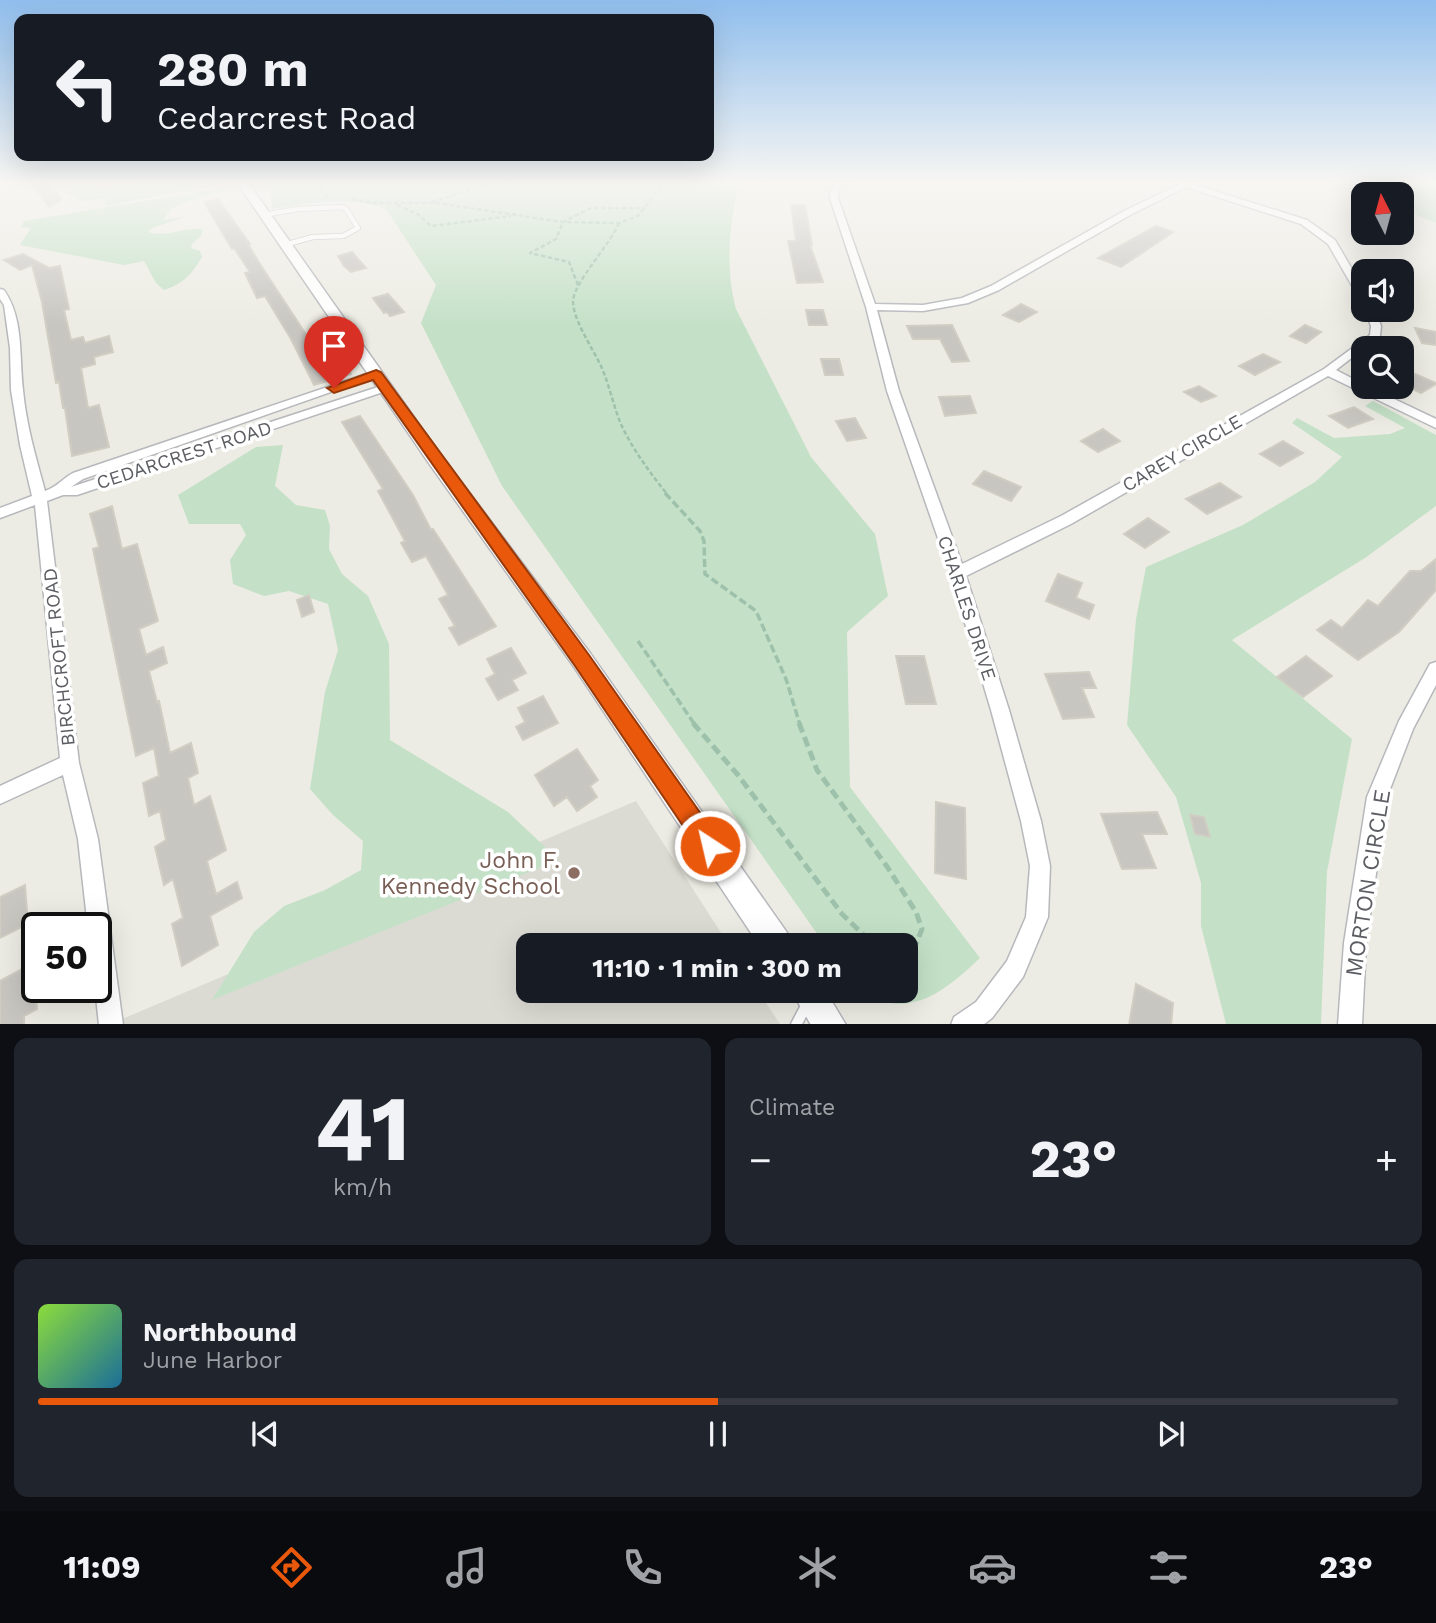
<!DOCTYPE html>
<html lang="en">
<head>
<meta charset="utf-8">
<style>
  body { margin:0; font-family:"Work Sans",sans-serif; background:#20242c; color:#f1f3f6; height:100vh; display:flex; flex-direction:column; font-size:26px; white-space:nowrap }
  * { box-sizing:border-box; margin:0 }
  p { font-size:23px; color:#9ea1a6 }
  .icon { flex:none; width:38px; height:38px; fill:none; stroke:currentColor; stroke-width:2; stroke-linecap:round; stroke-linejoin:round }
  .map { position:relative; height:1024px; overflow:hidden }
  .sheet { display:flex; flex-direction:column; gap:14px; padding:14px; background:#0d0f14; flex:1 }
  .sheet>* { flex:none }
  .banner { position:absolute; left:14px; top:14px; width:700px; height:147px; border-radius:14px; box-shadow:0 7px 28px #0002; background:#171b24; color:#f1f3f6; overflow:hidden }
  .needle { width:46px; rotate:354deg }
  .buttons { position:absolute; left:1351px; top:182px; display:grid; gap:14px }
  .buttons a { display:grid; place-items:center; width:63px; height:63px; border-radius:14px; background:#171b24; box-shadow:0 7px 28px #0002; font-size:35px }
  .speed { position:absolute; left:21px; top:912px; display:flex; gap:14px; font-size:35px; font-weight:700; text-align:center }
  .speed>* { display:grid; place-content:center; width:91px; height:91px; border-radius:50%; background:#171b24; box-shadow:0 7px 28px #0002; line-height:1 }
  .speed .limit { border:4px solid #111; border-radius:10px; background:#fff; color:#111 }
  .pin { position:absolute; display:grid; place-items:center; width:60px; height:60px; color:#fff; margin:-72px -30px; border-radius:50% 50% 50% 0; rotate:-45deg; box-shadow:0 0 7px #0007 }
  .pin .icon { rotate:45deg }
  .me { position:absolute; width:77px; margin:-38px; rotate:325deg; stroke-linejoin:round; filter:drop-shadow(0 0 5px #0008) }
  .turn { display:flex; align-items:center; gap:24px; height:147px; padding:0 28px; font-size:32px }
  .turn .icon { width:91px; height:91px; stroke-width:2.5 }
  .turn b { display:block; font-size:49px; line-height:60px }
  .big { font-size:52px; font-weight:700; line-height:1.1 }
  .sheet .tile { flex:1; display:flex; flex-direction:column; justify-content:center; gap:10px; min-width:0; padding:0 24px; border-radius:14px; background:#20242c }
  .sheet .dial { align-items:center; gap:0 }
  .dial b { font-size:91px; line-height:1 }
  .song { display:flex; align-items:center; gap:21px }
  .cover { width:84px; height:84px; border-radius:10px; background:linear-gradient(135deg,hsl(90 70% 55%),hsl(200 70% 35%)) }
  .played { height:7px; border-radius:4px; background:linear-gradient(90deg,#ea580c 50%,#363941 50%) }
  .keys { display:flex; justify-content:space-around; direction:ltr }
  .heat { display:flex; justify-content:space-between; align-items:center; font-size:38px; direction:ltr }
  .sheet .tiles { flex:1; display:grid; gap:14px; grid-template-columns:1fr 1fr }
  .tile:last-child { grid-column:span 2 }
  .trip { position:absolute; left:516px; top:933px; width:402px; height:70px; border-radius:14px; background:#171b24; box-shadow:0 7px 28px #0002; font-weight:700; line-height:70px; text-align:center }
  .tabs { display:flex; height:112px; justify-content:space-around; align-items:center; background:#090b0e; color:#9ea1a6 }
  .tabs .icon { width:49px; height:49px }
  .tabs .current { color:#ea580c }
  .tabs b { font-size:32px; color:#f1f3f6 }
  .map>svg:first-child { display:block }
  .education { fill:#dcdbd3 }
  .green { fill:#c4e1c7 }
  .building { fill:#c8c6c1; stroke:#d0cec3; stroke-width:2 }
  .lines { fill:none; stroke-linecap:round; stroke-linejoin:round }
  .lane-far1-casing { stroke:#b6b8bc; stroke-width:6 }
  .lane-casing { stroke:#b6b8bc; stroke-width:13 }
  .street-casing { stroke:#b6b8bc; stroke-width:3 }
  .secondary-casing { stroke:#b6b7bc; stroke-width:3 }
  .path-far2 { stroke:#9ec1ac; stroke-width:2.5; stroke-dasharray:4.5 2.5; stroke-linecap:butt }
  .path-far1 { stroke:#9ec1ac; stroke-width:3.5; stroke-dasharray:8 3.5; stroke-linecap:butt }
  .path { stroke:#9ec1ac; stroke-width:5; stroke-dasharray:10 5; stroke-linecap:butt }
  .lane-far1 { stroke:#fff; stroke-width:4.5 }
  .lane { stroke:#fff; stroke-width:10 }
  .street { fill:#fff; fill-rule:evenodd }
  .secondary { fill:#fff; fill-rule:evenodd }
  .route { fill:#ea580c; stroke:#983908; stroke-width:2 }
  .education-dot { fill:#8d6e63; stroke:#fff; stroke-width:2.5 }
  .labels { text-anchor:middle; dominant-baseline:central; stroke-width:7; stroke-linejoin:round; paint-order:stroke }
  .street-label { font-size:19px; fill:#5c5e63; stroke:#fff }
  .near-education-label { font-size:23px; fill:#785e54; stroke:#fff; text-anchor:end }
  .near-street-label { font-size:23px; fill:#5c5e63; stroke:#fff }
</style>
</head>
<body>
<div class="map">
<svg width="1436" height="1025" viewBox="0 0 1436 1025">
  <rect width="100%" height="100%" fill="#edece4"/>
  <path class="education" d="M636 801 729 945H528V990L758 991 780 1024 108 1025Z"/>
  <path class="green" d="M155 181 228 183 105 206 106 199 81 201 65 192 79 184 101 188Z
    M270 181H740C729 221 725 270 736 309L811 457 875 534 888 596 847 632 850 787 980 958C945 991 909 1022 859 991L906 990V945H825L502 486 421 323 436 285 386 209C350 195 309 203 272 209Z
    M1324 181H1436V223L1402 209V194H1364Z
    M228 187V190L186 202 171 209 163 220 184 217 152 228 148 232C165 238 185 227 203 229L201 236 192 244 191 248 200 251 202 257C192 274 183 284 164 290L156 283 144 261 124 265 20 245 31 228 21 227 24 221Z
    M1373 401 1436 435V506L1365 558 1232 640 1352 739 1327 872 1321 1024H1226L1201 926V883L1176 797 1127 725 1136 619 1146 567 1243 525 1315 482 1342 457 1292 423 1297 418 1334 438 1390 434 1405 428 1365 406Z
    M283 445 275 486 296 505 325 510 330 526 329 549 342 574 368 596 389 644 390 740 508 812 559 860 212 1000 254 932 284 906 325 890 361 870 363 841 333 815 310 789 325 692 338 650 328 604 289 591 264 596 233 584 230 560 246 535 240 524H189L178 495 256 447Z"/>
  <path class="building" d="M30 181H48L62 199 49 207Z
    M218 199 250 244H248L258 261 328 368 347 363 351 374 314 385 291 339 265 296 257 298 245 273 250 272 234 248 232 249 204 202Z
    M791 205H805L812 245H810L823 282 797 283 788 241H796Z
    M1156 226 1173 232 1121 267 1098 258Z
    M352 252 366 268 351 272 344 266 338 256Z
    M23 254 49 268 60 266 69 309 64 310 71 340 83 337 85 343 109 336 113 352 94 357 95 364 81 368 88 408 99 405 109 447 72 456 65 408H63L59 382 56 383 42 302 32 265 20 270 4 260Z
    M388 294 404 312 390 316 387 312 384 313 373 298Z
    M1021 304 1037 312 1019 322 1003 315Z
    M806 310H823L827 325H809Z
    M952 325 969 361 952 362 940 339H913L907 326Z
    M1305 325 1321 332 1306 343 1290 336Z
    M1415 328 1436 332V345L1422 343Z
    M1263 354 1280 362 1255 375 1239 366Z
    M821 359H839L843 375H825Z
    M1415 374 1436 383V384L1421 393 1402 384Z
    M1199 386 1216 396 1201 402 1184 392Z
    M970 396 976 413 945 416 939 397Z
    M1354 407 1373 419 1348 428 1329 416Z
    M360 416 413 495 431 530 433 529 496 626 459 645 449 628 455 626 439 599 448 595 426 556 412 562 401 543 405 541 378 491 383 489 342 422Z
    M855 418 866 438 847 441 836 421Z
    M1103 429 1120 441 1098 452 1081 441Z
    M1283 441 1303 453 1280 466 1260 454Z
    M984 471 1021 487 1011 501 973 484Z
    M1220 483 1241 497 1207 514 1186 499Z
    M112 506 122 549 137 544 158 621 139 629 146 655 163 647 167 663 149 671 157 702 159 701 170 753 191 743 198 773 188 778 194 805 210 796 226 850 207 861 216 894 237 882 242 898 210 916 218 945 182 966 172 924 183 918 173 879 164 885 155 847 166 840 160 811 149 816 143 783 159 776 154 748 136 756 93 549 99 547 90 514Z
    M1148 518 1169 532 1145 548 1124 534Z
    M1436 559V590L1399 632 1358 660 1317 630 1331 620 1342 628 1368 600 1378 606 1410 571H1421Z
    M1058 574 1082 583 1076 598 1094 605 1089 619 1046 601Z
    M309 595 314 612 302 617 297 600Z
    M511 648 526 673 512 680 518 690 498 700 486 679 495 674 487 659Z
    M896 656H924L936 704H906Z
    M1306 656 1332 676 1303 697 1277 677Z
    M1089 672 1096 688H1082L1094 717 1063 719 1045 674Z
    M543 696 558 723 523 740 516 727 525 722 518 708Z
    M577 749 598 780 590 786 597 797 577 811 567 797 554 806 535 775Z
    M936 802 965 808 966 879 935 873Z
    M1157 812 1167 834H1142L1156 868 1122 869 1101 814Z
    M1190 815 1204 817 1210 837 1195 834Z
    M25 885 28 924 0 938V897Z
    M33 963 37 1009 24 1016V1025H0V981Z
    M1136 984 1173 1003 1171 1025H1129Z"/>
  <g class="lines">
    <g class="lane-far1-casing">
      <path id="lane-far1" d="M263 215 298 209 341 207 346 209 358 228 343 236 313 237 284 245"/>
    </g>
    <g class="lane-casing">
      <path id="lane" d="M796 1025 807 1004"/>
    </g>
    <g class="street-casing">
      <path id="street" d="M839 181H848L838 191V198L875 304 923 305 962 298 991 286 1124 211 1178 185 1173 181H1183L1307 220 1335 240 1363 288V299L1358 296 1328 244 1301 224 1186 187 1130 215 999 290 968 303 923 311 877 310 899 391 962 564 1061 516 1324 369 1370 335 1371 326 1365 310H1375L1381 326 1380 336 1336 370 1363 384V387H1369L1436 419V428L1328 376 1071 524 966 576 1009 710 1041 821 1050 866 1048 917 1023 977 992 1018 983 1025H951L954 1017 976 1002 1007 961 1026 917 1030 866 1021 821 991 710 950 573 887 391 866 307 830 198V190Z
        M0 289 4 290C24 319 19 355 23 390 26 424 36 458 45 491 57 487 62 479 73 473L372 372 376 371 382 374 83 479 71 487 381 386H389L391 388 389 390 77 495H63L47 501 79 763 98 839 123 1025H99L95 987 96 928H88L78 839 63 775 0 804V786L60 758 35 505 0 518V508L32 496 20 445 11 390 10 348 4 305 0 299Z
        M1436 662V685L1413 729 1387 797 1366 943 1362 1025H1338L1344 943 1367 797 1399 721 1430 664Z"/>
    </g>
    <g class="secondary-casing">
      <path id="secondary" d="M236 181H247L440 454 590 653 788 934 792 945H759L574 667 428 462Z
        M791 990H825L846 1025H811Z"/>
    </g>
    <path class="path-far2" d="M325 181 322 189 327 198
      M352 199 374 203H436L563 222 619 223 638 216 665 181
      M432 202 497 181
      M397 205 419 215 431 226 511 216
      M619 223C610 245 574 282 573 301 573 320 593 349 601 366 609 384 613 404 620 422 631 447 650 473 667 494
      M578 285 569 262 530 253 556 239 563 222 591 208H645"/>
    <path class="path-far1" d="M665 493 700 531 704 541 705 574 756 611 786 679 800 725
      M638 641 695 725"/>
    <path class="path" d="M693 723 738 775 842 914 874 945
      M799 723 817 770 888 868 916 912 922 929 916 944 906 953"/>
    <use href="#lane-far1" class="lane-far1"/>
    <use href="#lane" class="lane"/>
    <use href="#street" class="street"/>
    <use href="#secondary" class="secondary"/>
  </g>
  <linearGradient id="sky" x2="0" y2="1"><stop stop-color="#90beed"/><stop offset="0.56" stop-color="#f7f6f3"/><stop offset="1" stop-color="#f7f6f3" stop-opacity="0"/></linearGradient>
  <rect width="1436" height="325" fill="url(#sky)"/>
  <path class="route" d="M376 370 381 372 589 655 718 838 722 846 718 854 710 858 702 854 575 666 373 380 334 393 327 388Z"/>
  <circle class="education-dot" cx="574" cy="873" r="7"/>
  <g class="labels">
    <g class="street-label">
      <text transform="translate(1182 453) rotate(-30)">CAREY CIRCLE</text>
      <text transform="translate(184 455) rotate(-18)">CEDARCREST ROAD</text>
      <text transform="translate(967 608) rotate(72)">CHARLES DRIVE</text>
      <text transform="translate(59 657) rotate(-96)">BIRCHCROFT ROAD</text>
    </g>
    <g class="near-education-label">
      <text x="560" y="860">John F.<tspan x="560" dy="26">Kennedy School</tspan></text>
    </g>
    <g class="near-street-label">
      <text transform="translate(1368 883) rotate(-81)">MORTON CIRCLE</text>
    </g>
  </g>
</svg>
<div class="buttons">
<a><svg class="needle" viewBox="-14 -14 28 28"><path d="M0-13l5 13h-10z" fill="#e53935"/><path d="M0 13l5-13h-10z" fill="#9ea1a6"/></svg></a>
<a><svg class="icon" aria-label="sound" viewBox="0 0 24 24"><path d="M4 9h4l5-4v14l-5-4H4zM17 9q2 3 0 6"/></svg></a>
<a><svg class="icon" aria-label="search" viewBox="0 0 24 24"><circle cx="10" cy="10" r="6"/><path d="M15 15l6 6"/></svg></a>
</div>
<div class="speed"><div class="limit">50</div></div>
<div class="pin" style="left:334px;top:388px;background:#d93025"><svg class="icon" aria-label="arrive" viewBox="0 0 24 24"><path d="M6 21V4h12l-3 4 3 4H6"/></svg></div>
<svg class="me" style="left:710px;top:846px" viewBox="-20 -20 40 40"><circle r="17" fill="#ea580c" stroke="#fff" stroke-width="3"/><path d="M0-11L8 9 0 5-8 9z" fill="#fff"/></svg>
<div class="trip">11:10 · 1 min · 300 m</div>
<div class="banner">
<div class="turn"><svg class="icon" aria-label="left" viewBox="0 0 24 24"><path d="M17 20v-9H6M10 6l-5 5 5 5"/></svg><div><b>280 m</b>Cedarcrest Road</div></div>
</div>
</div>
<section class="sheet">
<div class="tiles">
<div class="tile dial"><b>41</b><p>km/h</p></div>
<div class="tile"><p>Climate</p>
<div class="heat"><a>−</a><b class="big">23°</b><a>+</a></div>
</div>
<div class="tile">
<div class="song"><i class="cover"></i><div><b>Northbound</b><p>June Harbor</p></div></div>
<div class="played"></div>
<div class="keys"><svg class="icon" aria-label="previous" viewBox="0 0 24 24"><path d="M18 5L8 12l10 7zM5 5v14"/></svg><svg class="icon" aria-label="pause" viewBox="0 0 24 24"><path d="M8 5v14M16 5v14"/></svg><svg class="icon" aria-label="next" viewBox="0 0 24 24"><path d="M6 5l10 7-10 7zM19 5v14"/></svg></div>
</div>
</div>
</section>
<nav class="tabs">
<b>11:09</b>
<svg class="icon current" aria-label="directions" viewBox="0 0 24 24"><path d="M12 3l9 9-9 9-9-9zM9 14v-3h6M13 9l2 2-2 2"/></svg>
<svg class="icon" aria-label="music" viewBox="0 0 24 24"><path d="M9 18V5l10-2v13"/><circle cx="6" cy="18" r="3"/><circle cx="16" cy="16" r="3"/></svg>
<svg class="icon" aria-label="phone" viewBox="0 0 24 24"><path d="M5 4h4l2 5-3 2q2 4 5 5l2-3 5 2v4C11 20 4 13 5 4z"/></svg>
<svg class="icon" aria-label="climate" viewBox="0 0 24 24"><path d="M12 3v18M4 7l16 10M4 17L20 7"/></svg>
<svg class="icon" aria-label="car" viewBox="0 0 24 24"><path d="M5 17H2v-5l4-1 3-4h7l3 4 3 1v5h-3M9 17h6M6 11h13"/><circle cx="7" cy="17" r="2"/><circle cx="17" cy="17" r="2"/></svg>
<svg class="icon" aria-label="filters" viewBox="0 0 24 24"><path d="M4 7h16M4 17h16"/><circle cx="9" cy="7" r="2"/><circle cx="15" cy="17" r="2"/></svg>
<b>23°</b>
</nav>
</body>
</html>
